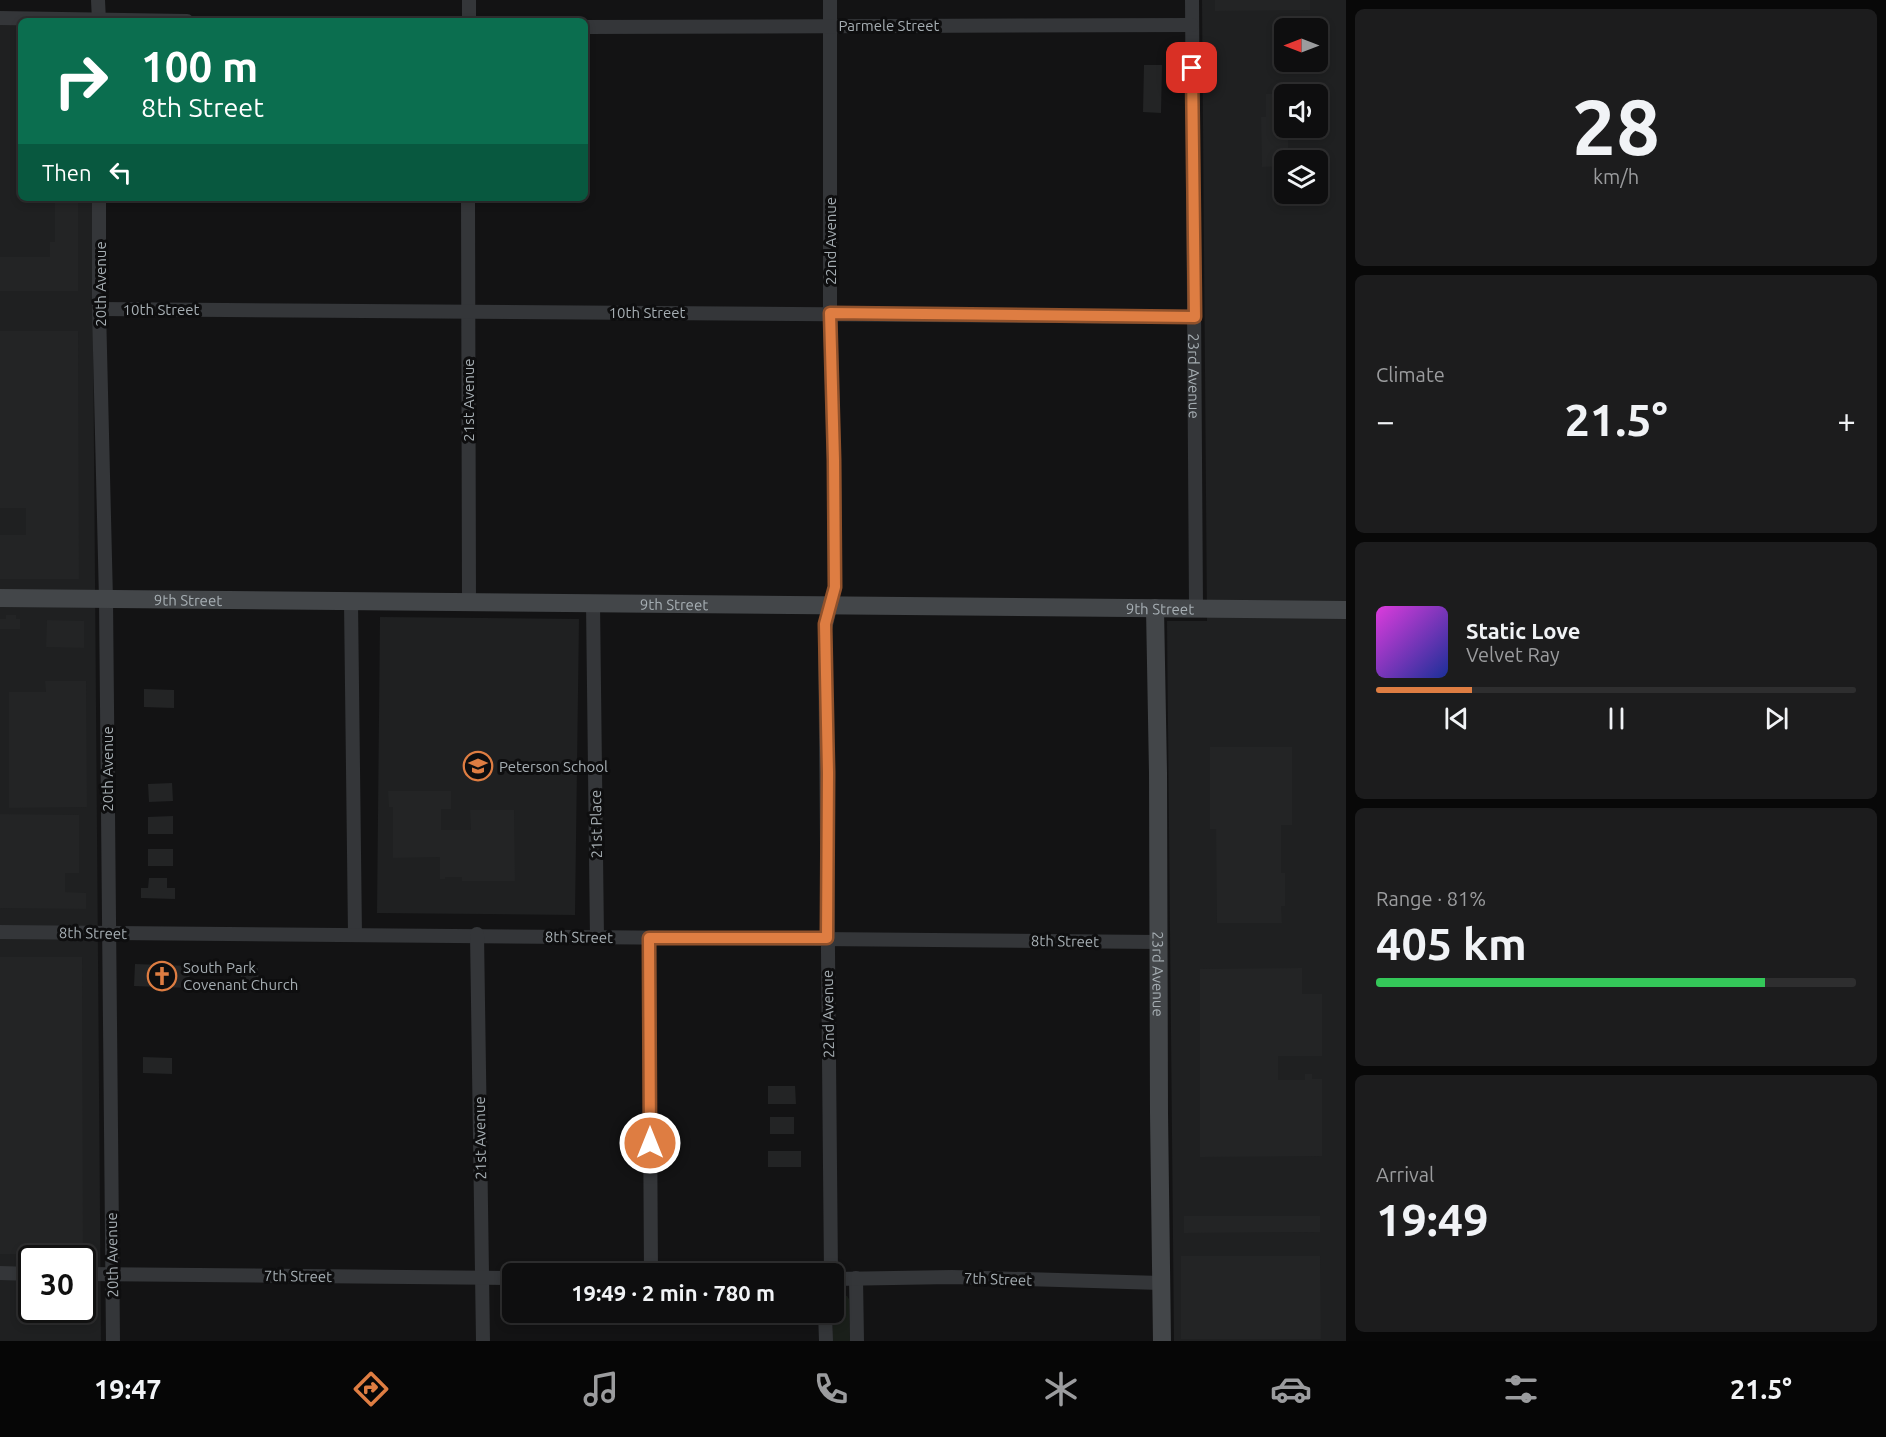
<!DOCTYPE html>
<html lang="en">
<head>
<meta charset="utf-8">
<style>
  body { margin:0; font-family:Ubuntu,sans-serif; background:#1c1c1d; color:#f1f3f6; height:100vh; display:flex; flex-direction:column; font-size:22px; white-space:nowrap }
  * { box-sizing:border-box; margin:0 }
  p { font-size:20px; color:#9b9c9e }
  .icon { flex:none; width:33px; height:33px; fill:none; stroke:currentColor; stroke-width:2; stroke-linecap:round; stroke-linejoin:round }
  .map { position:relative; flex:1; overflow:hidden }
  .drawer { display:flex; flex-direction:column; gap:9px; padding:9px; background:#080808; width:540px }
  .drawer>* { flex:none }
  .guide { position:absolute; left:18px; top:18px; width:570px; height:183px; border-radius:9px; box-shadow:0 3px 9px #0003,0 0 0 2px #2e2e2f; background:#0b6e4f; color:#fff; overflow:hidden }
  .needle { width:39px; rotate:270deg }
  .buttons { position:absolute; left:1274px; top:18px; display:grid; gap:12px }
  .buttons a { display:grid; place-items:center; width:54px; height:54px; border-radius:9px; background:#0e0e0f; box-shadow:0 3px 9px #0003,0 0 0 2px #2e2e2f; font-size:30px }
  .speed { position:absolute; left:18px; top:1245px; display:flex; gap:12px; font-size:30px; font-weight:700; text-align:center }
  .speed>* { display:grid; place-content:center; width:78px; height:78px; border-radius:50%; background:#0e0e0f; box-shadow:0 3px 9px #0003,0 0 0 2px #2e2e2f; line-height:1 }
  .speed .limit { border:3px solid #111; border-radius:9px; background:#fff; color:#111 }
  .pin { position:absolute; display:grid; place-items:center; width:51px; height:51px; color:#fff; margin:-26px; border-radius:12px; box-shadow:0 3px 9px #0006 }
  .me { position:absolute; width:66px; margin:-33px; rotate:0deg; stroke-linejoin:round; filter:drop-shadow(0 0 4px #0008) }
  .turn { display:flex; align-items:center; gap:21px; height:126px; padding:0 24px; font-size:27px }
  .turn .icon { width:78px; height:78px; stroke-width:2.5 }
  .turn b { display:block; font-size:42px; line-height:51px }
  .then { display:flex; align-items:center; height:57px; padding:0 24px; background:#0003; gap:12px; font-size:22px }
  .big { font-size:45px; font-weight:700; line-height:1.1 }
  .drawer .tile { flex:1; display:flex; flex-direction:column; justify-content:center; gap:9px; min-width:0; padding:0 21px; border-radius:9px; background:#1c1c1d }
  .drawer .dial { align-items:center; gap:0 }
  .dial b { font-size:78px; line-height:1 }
  .song { display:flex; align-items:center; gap:18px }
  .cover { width:72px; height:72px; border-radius:9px; background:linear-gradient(135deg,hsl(300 70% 55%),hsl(230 70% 35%)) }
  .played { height:6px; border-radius:3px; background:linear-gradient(90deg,#de7d42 20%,#2e2e2f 20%) }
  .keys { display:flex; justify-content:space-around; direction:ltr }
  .heat { display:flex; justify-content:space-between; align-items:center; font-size:33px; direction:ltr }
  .charge { height:9px; border-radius:4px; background:linear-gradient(90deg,#34c759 81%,#2e2e2f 0) }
  .trip { position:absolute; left:502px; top:1263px; width:342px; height:60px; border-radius:9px; background:#0e0e0f; box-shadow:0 3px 9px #0003,0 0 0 2px #2e2e2f; font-weight:700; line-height:60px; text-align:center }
  .tabs { display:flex; height:96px; justify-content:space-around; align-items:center; background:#060606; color:#9b9c9e }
  .tabs .icon { width:42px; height:42px }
  .tabs .current { color:#de7d42 }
  .tabs b { font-size:27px; color:#f1f3f6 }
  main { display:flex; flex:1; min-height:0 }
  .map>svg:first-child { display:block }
  .built { fill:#1f2021; fill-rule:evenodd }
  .green { fill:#1a1f1a }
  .building { fill:#232425 }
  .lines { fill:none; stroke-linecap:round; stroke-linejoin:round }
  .street { stroke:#343639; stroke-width:14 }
  .secondary { stroke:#434649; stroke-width:18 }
  .route-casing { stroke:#90512b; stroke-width:15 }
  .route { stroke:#de7d42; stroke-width:10 }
  .labels { text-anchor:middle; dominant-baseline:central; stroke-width:6; stroke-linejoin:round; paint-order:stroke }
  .street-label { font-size:15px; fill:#a6aeb3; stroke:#0e0e0f }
  .poi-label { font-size:15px; fill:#a6aeb3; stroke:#0e0e0f; text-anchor:start }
</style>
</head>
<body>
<main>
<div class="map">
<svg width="1346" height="1341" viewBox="0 0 1346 1341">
  <rect width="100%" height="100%" fill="#131314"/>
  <path class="built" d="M1202 0H1346V1341H1174L1167 621H1207ZM1284 28H1317V62H1284ZM1284 94H1317V128H1284ZM1284 160H1317V194H1284Z
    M0 12 21 21V198H92L101 1341H0ZM32 1258H82V1310H32Z
    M380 617 579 619 575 915 377 913Z"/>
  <path class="green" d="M839 1294 847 1296 849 1299 850 1341H832L834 1296Z"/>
  <path class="building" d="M1215 0H1310V10L1215 11Z
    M1144 65H1162L1161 113 1143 112Z
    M1266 94H1284V128H1288V160H1284V166L1262 167 1261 117H1266Z
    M1292 150 1305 151V160H1292Z
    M55 198H78V291H0V257H50V242H55Z
    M0 331H78L79 579H0V535H26V508H0Z
    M6 615H16V619H20V629H0V619H6Z
    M47 620 84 621V648L46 647Z
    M45 681H86L87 807 9 808V692H46Z
    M144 689 174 690V708L144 707Z
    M1210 747H1292V825H1281V873H1285V906H1281L1282 923H1217L1216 829H1210Z
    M172 783 173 801 149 802 148 784Z
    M388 791H451V809H441V830H471L470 810H514L515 881H462V877H445V879H440V857L393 858V807H389Z
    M0 814 79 815V873H65V892L86 893V909L0 908Z
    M173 816V834H148V817Z
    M148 849H173V866H148Z
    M149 878H167V888H175V899L141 898V888H148Z
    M0 957H82L83 1254H0Z
    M135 964 190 966 189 988 134 986Z
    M241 968H258L259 988 241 989Z
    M1302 968V994H1322V1056H1278V1080H1305V1074H1312V1079H1322V1156L1200 1157V969Z
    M143 1057 172 1058V1074L143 1073Z
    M768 1086H795L796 1104H768Z
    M770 1117H794V1134H770Z
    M768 1151H801V1167H768Z
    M1184 1216H1320V1232L1184 1233Z
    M1181 1256H1320L1321 1339H1181Z"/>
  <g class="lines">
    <g class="street">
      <path d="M98 0 99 21"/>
      <path d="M469 0V21"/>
      <path d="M830 0V313L834 460 835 587 825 629 831 1274"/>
      <path id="s1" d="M1192 0 1196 608"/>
      <path d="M0 18 187 21"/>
      <path d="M585 27 1192 25"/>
      <path d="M99 198V309L106 600 113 1341"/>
      <path d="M468 198 469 603"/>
      <path d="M99 309 1195 317"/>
      <path d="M351 602 355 935"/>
      <path d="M593 603 597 938"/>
      <path d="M0 932 1158 942"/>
      <path d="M477 934 483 1341"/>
      <path d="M649 938 651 1274"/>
      <path d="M0 1273 32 1274"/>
      <path d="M82 1274 513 1278"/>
      <path d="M856 1278 857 1341"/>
      <path d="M834 1279 952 1277 1161 1283"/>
      <path d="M825 1312 826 1341"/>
    </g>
    <g class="secondary">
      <path id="s2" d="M0 598 1346 610"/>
      <path id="s3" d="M1155 608 1158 773 1159 1113 1162 1341"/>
    </g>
  </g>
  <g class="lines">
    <g class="route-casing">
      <path id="route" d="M650 1143 649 938H827L828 773 825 624 835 587 834 460 830 313 1195 317 1192 68"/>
    </g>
    <use href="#route" class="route"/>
  </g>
  <defs>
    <g id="school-ring" transform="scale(1.5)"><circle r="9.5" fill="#0e0e0f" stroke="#de7d42" stroke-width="1.5"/><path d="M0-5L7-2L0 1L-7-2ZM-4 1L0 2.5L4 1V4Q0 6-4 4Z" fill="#de7d42"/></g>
    <g id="church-ring" transform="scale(1.5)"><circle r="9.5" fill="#0e0e0f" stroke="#de7d42" stroke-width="1.5"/><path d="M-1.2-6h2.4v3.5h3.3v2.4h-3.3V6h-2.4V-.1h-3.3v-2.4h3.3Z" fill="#de7d42"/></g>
  </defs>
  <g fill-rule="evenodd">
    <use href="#school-ring" x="478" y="766"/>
    <use href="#church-ring" x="162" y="976"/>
  </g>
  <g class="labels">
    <g class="street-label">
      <text x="889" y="25">Parmele Street</text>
      <text transform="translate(830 241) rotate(-90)">22nd Avenue</text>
      <text transform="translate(100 284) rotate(-90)">20th Avenue</text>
      <text x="161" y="309">10th Street</text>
      <text x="647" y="312">10th Street</text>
      <text stroke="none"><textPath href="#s1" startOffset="376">23rd Avenue</textPath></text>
      <text transform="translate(468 400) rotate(-90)">21st Avenue</text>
      <text stroke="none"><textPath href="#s2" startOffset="188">9th Street</textPath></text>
      <text stroke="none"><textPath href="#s2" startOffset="674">9th Street</textPath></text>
      <text stroke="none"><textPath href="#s2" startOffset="1160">9th Street</textPath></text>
      <text transform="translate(107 769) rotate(-90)">20th Avenue</text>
      <text transform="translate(596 824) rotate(-91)">21st Place</text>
      <text transform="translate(93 933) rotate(1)">8th Street</text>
      <text transform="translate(579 937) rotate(1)">8th Street</text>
      <text transform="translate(1065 941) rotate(1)">8th Street</text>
      <text stroke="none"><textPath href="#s3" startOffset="366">23rd Avenue</textPath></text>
      <text transform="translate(828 1014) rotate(-91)">22nd Avenue</text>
      <text transform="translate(480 1138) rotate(-91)">21st Avenue</text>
      <text transform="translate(112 1255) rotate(-91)">20th Avenue</text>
      <text transform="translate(298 1276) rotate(1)">7th Street</text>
      <text transform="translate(998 1279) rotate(2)">7th Street</text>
    </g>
    <g class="poi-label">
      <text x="499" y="766">Peterson School</text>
      <text x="183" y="967">South Park<tspan x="183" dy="17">Covenant Church</tspan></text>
    </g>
  </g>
</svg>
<div class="buttons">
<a><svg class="needle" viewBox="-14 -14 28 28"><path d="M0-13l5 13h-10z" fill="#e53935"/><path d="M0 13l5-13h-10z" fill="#9b9c9e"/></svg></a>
<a><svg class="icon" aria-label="sound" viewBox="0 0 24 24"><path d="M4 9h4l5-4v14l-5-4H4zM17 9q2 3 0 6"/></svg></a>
<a><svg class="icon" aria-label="layers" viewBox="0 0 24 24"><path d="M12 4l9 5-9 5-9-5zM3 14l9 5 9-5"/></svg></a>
</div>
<div class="speed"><div class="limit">30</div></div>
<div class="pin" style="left:1192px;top:68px;background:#d93025"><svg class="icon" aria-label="arrive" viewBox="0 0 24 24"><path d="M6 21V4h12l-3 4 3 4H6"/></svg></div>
<svg class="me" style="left:650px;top:1143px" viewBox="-20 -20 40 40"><circle r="17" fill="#de7d42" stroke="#fff" stroke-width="3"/><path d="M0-11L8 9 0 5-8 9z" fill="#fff"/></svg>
<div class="trip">19:49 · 2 min · 780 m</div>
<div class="guide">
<div class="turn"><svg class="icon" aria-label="right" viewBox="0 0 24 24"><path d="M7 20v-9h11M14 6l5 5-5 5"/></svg><div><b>100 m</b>8th Street</div></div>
<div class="then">Then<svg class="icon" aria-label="left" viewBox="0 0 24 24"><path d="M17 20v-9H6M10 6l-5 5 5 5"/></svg></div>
</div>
</div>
<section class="drawer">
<div class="tile dial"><b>28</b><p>km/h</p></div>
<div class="tile"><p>Climate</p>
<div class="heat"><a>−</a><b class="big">21.5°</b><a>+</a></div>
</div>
<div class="tile">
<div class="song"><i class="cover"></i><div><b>Static Love</b><p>Velvet Ray</p></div></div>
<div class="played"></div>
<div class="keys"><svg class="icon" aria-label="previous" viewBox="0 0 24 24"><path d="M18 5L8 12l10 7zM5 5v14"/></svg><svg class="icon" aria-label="pause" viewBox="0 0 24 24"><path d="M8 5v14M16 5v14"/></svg><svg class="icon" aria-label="next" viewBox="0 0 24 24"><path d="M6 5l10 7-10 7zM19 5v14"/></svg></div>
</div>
<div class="tile"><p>Range · 81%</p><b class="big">405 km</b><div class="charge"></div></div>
<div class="tile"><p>Arrival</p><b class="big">19:49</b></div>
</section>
</main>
<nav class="tabs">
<b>19:47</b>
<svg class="icon current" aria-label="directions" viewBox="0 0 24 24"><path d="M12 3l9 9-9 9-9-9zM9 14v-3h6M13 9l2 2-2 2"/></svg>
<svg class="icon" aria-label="music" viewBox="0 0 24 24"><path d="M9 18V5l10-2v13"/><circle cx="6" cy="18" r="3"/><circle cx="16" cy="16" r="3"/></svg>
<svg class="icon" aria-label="phone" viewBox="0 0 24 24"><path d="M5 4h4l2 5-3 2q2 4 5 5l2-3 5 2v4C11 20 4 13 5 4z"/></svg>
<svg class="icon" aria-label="climate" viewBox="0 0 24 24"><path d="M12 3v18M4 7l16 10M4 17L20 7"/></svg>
<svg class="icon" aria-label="car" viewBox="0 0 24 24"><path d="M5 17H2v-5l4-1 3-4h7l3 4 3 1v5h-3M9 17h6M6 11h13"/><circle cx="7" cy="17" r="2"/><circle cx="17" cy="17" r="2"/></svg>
<svg class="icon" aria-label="filters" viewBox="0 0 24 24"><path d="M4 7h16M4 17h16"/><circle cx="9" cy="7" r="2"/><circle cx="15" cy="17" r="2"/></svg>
<b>21.5°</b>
</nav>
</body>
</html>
